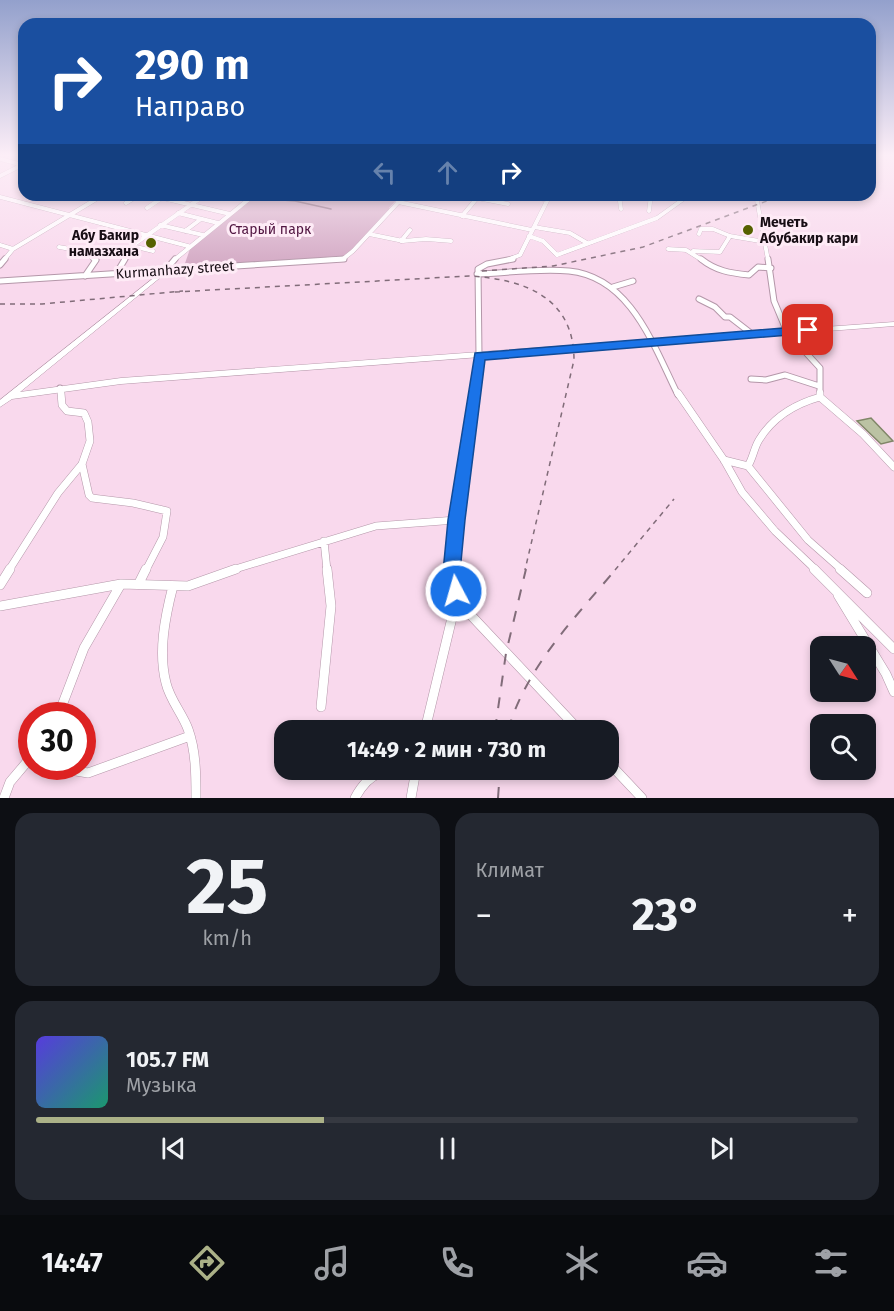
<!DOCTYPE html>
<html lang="ru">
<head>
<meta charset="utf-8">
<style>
  body { margin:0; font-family:"Fira Sans",sans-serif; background:#242831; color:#f1f3f6; height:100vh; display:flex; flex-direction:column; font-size:22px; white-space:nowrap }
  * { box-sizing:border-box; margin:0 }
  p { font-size:20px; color:#9ea1a6 }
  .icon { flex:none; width:33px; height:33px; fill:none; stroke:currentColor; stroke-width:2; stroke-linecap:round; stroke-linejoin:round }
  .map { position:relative; height:798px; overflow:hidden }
  .details { display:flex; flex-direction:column; gap:15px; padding:15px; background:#0d0f14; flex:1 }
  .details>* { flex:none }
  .top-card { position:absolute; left:18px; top:18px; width:858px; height:183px; border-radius:18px; box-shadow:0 3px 9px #0003; background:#1a4fa0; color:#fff; overflow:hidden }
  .needle { width:39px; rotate:126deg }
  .buttons { position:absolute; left:810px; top:636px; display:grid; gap:12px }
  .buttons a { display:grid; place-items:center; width:66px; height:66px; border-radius:12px; background:#171b24; box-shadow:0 3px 9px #0003; font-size:30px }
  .speed { position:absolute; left:18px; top:702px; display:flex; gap:12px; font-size:30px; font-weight:700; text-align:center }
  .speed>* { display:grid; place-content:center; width:78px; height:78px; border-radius:50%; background:#171b24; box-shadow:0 3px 9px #0003; line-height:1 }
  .speed .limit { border:9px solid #d22; background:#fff; color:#111 }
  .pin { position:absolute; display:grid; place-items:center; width:51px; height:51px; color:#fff; margin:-26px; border-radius:12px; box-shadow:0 3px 9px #0006 }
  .me { position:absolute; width:66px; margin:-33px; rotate:354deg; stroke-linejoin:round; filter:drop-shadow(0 0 4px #0008) }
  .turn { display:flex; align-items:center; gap:21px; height:126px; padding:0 18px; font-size:27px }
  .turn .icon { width:78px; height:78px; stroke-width:2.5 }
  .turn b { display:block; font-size:42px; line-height:51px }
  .lanes { display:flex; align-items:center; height:57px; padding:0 18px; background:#0003; justify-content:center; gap:30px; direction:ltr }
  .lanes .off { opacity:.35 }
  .big { font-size:45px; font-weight:700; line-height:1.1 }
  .details .card { flex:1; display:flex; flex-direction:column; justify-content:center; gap:9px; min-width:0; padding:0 21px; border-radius:18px; background:#242831 }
  .details .dial { align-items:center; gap:0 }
  .dial b { font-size:78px; line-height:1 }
  .song { display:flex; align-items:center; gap:18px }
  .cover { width:72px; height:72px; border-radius:9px; background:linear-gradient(135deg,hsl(250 70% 55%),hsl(160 70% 35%)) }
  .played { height:6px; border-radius:3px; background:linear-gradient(90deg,#abb187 35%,#363941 35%) }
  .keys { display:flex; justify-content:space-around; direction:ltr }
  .heat { display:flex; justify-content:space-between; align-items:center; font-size:33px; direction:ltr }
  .details .tiles { flex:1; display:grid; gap:15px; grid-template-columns:1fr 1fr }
  .card:last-child { grid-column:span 2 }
  .trip { position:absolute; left:274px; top:720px; width:345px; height:60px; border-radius:18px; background:#171b24; box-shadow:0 3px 9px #0003; font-weight:700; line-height:60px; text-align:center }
  .tab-bar { display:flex; height:96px; justify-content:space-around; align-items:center; background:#090b0e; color:#9ea1a6 }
  .tab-bar .icon { width:42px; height:42px }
  .tab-bar .on { color:#abb187 }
  .tab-bar b { font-size:27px; color:#f1f3f6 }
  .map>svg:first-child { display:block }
  .green { fill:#d3a9c4 }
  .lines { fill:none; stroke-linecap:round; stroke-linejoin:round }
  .stream { stroke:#856078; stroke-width:1.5 }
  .building { fill:#bbc2a3; stroke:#808668; stroke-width:1.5 }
  .minor-far3-casing { stroke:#b497a9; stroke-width:4.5 }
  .minor-far2-casing { stroke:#b497a9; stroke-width:7 }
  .minor-far1-casing { stroke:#b497a9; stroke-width:8 }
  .minor-casing { stroke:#b497a9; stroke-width:10 }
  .tertiary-casing { stroke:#b497a9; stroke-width:1 }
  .minor-far3 { stroke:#fff; stroke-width:4 }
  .minor-far2 { stroke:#fff; stroke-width:5 }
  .minor-far1 { stroke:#fff; stroke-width:7 }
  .minor { stroke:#fff; stroke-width:9 }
  .tertiary { fill:#fff; fill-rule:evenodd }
  .rail-far1 { stroke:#816c79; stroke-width:1.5; stroke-dasharray:5 5; stroke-linecap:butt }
  .rail { stroke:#816c79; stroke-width:2; stroke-dasharray:11 11; stroke-linecap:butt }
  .route { fill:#1a73e8; stroke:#114b97; stroke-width:1.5 }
  .poi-dot { fill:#566100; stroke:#feebf6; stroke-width:2 }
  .labels { text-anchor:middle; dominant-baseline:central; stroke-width:6; stroke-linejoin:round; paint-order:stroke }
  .far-poi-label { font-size:14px; font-weight:bold; fill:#170d14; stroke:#feebf6; text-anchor:start }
  .far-park-label { font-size:14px; fill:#511541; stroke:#feebf6 }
  .far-street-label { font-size:14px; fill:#170d14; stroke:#feebf6 }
</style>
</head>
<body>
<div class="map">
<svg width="894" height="798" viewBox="0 0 894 798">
  <rect width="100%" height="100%" fill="#f9d9ed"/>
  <path class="green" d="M257 195H401L389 208 390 209 344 258 183 269 190 249Z"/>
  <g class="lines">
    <path class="stream" d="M234 195 243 196
      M256 198 295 201 331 209"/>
  </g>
  <path class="building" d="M871 418 893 441 881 444 857 421Z"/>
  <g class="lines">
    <g class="minor-far3-casing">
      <path id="minor-far3" d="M0 159 23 165
        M0 176 24 164
        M150 195 230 214
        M523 195 548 200
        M619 195 621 209
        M756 195 768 260
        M0 197 188 246
        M398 202 532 230
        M126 203 139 195
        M147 208 162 198
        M649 211 651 195
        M178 213 218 223
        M462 216 477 198 508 204
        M160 225 203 235
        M534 227 570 233 587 243
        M185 231 201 219
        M369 234 403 241 426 239 451 241
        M699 234 701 229H713L730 236 766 242
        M529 236 543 241 557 255 657 218 689 195
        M401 241 410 230
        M0 245 13 249
        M132 246 153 251
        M59 247 82 251 96 260
        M668 249 686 250 702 260
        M693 251 720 252 730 236
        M4 260 13 249 103 195
        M124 260 126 250 205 195
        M174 260 254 195
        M326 260 343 259 353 251 405 195
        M507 260 520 255 550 195"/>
    </g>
    <g class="minor-far2-casing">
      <path id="minor-far2" d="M701 259C716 271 730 273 749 275L758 267 771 268
        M768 259 774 301 787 332 820 368V395
        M0 265 5 259
        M165 271 175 259
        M116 274 125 259
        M477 274C507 273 539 268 569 271 631 277 654 347 678 395
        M85 276 96 260 94 259
        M0 281 344 259
        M613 287 633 281
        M699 299 715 307 725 317H730L752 334
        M751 379 766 380 785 375 819 386
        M60 388 61 395
        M474 395 479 356 478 269 487 264 513 259"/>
    </g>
    <g class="minor-far1-casing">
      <path id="minor-far1" d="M678 393 724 460 742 492 775 531 816 570
        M820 393V397L863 434 894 467
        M724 460 748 466 808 540 842 570
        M82 464 89 495 92 498 133 503 167 511 163 537 146 570
        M748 466C753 458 754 448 759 440 773 417 795 404 820 397
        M324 541 327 570
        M9 570 58 493 82 464 90 441 88 422 84 413 67 411 62 405 61 393
        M232 570 376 526 456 520
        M451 570 474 393"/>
    </g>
    <g class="minor-casing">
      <path id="minor" d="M451 569 457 597 466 610 579 730
        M814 569 894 649
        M840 569 867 593
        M139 583 146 569
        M0 585 10 569
        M173 586C165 617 158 652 166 683 170 700 182 713 188 729 196 751 196 775 196 798
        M838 595 886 674 894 692
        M0 606 121 584 188 586 236 569
        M321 707 331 606 327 569
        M58 716 84 648 121 584
        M425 730 457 597
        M609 763 642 798
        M46 766 88 773 190 736
        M4 798 10 782 32 756
        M355 798C370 770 385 769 415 771
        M411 798 416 770"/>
    </g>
    <g class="tertiary-casing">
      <path id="tertiary" d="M165 269 167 270V272L20 392 121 378 894 322V326L121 384 12 399 0 407V400Z"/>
    </g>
    <use href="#minor-far3" class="minor-far3"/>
    <use href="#minor-far2" class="minor-far2"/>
    <use href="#minor-far1" class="minor-far1"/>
    <use href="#minor" class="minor"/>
    <use href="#tertiary" class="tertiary"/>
    <path class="rail-far1" d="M870 159 875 156
      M482 271 553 266 643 247 783 195
      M175 292 469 276C524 279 574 297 574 360L525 570
      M0 304H42L183 291
      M615 570 674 499"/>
    <path class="rail" d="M495 730 506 653 526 569
      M508 730C527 666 574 619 616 569
      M498 798 500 770"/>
  </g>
  <linearGradient id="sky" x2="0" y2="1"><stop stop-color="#93a0cc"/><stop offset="0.58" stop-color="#fceef7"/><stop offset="1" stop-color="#fceef7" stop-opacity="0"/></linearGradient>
  <rect width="894" height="267" fill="url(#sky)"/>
  <path class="route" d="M808 326 815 330 813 333 485 360 465 520 460 572 465 591 462 598 456 600 449 598 443 572 448 520 475 353Z"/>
  <g class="poi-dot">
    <circle cx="748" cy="230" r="6"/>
    <circle cx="151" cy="243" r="6"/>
  </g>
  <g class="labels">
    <g class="far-poi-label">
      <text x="760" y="222">Мечеть<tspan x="760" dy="16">Абубакир кари</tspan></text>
      <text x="139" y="235" text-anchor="end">Абу Бакир<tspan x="139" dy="16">намазхана</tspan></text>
    </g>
    <g class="far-park-label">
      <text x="270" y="229">Старый парк</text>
    </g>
    <g class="far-street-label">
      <text transform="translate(175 270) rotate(-4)">Kurmanhazy street</text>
    </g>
  </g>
</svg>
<div class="buttons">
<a><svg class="needle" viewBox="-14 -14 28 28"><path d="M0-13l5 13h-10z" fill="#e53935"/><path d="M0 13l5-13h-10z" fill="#9ea1a6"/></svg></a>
<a><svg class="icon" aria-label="search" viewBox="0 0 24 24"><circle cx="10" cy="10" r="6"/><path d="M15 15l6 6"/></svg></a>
</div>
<div class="speed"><div class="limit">30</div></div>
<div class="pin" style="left:808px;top:330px;background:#d93025"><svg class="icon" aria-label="arrive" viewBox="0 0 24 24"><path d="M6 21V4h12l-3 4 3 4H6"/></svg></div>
<svg class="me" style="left:456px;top:591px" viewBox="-20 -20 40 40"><circle r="17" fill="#1a73e8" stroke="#fff" stroke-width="3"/><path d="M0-11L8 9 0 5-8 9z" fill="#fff"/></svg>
<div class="trip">14:49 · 2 мин · 730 m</div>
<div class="top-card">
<div class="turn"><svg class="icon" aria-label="right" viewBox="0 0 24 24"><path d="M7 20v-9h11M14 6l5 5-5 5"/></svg><div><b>290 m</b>Направо</div></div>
<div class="lanes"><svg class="icon off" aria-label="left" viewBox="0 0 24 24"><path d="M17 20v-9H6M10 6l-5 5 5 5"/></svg><svg class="icon off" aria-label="ahead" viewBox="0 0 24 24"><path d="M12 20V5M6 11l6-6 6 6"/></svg><svg class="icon" aria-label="right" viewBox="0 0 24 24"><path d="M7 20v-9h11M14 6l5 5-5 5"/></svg></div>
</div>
</div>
<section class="details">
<div class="tiles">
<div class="card dial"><b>25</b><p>km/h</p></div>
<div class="card"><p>Климат</p>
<div class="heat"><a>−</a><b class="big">23°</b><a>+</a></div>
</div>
<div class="card">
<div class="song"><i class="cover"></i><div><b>105.7 FM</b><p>Музыка</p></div></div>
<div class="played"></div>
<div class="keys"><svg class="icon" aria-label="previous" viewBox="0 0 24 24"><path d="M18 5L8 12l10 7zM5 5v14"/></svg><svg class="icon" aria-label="pause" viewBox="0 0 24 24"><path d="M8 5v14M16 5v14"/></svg><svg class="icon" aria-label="next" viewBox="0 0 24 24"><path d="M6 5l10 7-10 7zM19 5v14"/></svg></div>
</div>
</div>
</section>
<nav class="tab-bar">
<b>14:47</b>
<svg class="icon on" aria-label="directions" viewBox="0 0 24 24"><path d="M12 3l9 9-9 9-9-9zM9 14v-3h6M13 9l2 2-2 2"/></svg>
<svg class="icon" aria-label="music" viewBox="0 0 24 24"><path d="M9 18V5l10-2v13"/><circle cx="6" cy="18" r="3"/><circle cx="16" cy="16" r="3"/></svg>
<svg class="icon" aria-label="phone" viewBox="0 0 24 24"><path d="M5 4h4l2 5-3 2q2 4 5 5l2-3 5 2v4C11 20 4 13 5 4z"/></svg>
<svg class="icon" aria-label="climate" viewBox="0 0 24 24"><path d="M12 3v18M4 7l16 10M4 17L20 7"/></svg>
<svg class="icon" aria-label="car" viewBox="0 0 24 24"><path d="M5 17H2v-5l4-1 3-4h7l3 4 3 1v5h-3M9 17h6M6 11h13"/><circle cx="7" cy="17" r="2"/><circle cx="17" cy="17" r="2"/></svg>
<svg class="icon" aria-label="filters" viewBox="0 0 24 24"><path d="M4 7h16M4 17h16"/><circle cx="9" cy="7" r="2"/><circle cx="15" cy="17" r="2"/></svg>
</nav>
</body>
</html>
